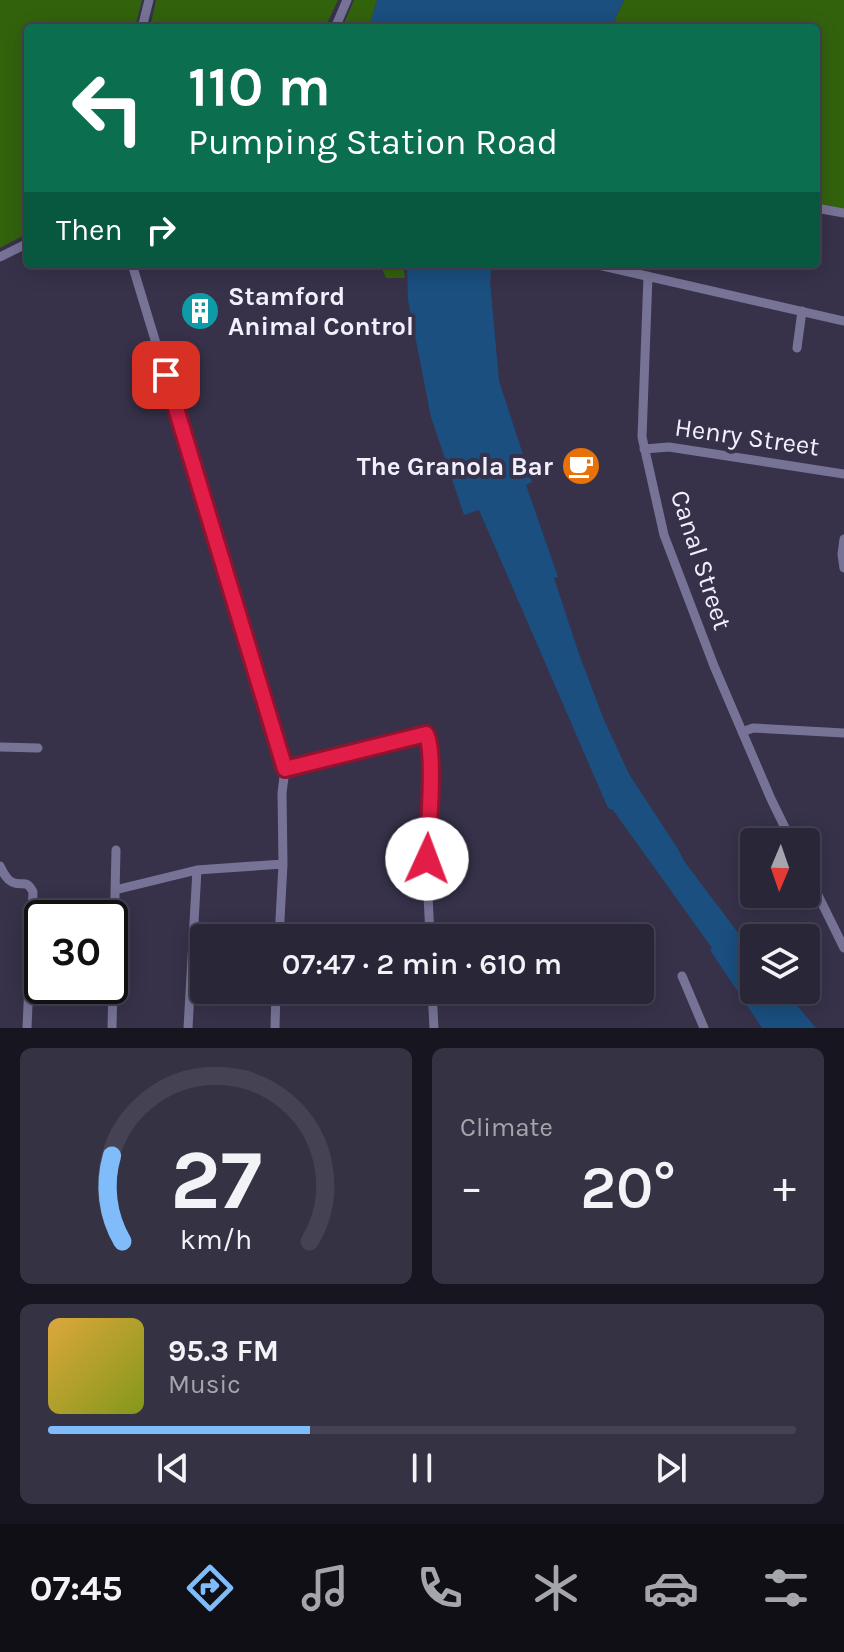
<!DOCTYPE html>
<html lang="en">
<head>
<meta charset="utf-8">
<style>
  body { margin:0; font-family:Karla,sans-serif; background:#353243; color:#f1f3f6; height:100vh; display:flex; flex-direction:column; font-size:30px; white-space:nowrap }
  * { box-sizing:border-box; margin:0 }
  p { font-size:26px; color:#a5a5ae }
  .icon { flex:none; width:44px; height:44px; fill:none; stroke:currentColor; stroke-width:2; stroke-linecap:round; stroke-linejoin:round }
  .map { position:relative; height:1028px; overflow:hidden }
  .panel { display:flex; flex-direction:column; gap:20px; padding:20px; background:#17151f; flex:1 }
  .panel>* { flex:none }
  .hud { position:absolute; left:24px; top:24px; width:796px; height:244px; border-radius:8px; box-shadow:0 4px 20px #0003,0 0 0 2px #454353; background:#0b6e4f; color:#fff; overflow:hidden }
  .needle { width:52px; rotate:182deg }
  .fabs { position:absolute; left:740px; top:828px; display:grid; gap:16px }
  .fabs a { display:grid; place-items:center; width:80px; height:80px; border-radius:8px; background:#292638; box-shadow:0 4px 20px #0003,0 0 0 2px #454353; font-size:40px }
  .speed { position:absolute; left:24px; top:900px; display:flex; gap:16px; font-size:40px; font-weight:700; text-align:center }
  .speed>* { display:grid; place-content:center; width:104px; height:104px; border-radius:50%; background:#292638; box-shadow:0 4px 20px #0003,0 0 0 2px #454353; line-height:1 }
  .speed .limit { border:4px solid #111; border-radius:12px; background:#fff; color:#111 }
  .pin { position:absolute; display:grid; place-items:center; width:68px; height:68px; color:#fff; margin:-34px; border-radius:16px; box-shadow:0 4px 12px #0006 }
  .me { position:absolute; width:88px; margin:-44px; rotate:2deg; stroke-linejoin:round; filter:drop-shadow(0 0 6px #0008) }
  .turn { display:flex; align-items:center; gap:28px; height:168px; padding:0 32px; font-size:36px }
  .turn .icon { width:104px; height:104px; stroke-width:2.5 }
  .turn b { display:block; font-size:56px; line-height:68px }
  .then { display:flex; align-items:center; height:76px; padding:0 32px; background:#0003; gap:16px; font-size:30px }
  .big { font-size:60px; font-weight:600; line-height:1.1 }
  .panel .card { flex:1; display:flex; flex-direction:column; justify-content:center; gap:12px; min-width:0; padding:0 28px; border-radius:12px; background:#353243 }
  .panel .dial { align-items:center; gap:0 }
  .dial svg { height:208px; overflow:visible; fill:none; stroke:#454353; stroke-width:7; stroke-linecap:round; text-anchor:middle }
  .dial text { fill:#f1f3f6; stroke:none }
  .song { display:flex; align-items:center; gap:24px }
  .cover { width:96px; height:96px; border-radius:12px; background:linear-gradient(135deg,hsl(40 70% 55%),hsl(70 70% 35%)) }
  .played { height:8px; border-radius:4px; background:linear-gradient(90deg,#81bcfa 35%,#454353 35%) }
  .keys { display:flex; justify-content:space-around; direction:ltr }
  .heat { display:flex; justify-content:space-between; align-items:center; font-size:44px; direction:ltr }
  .panel .tiles { flex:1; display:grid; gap:20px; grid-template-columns:1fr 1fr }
  .card:last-child { grid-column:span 2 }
  .trip { position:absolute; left:190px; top:924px; width:464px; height:80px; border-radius:8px; background:#292638; box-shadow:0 4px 20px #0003,0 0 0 2px #454353; font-weight:600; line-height:80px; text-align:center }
  .tabs { display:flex; height:128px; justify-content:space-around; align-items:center; background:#100f16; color:#a5a5ae }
  .tabs .icon { width:56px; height:56px }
  .tabs .on { color:#81bcfa }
  .tabs b { font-size:36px; color:#f1f3f6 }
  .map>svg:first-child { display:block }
  .green { fill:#33620d }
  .water { fill:#1a4f80 }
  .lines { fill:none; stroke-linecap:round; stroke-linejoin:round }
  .minor { stroke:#777397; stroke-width:9 }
  .route-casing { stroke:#92132f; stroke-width:20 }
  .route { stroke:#e11d48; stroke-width:14 }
  .labels { text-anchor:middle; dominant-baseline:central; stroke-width:8; stroke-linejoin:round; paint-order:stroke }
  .poi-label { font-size:26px; font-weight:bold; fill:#f2f0fd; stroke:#37324a; text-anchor:start }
  .street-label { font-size:26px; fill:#f2f0fd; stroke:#37324a }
</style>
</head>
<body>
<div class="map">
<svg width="844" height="1028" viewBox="0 0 844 1028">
  <rect width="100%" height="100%" fill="#37324a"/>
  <path class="green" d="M0 0H142L135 28H28V233L0 248Z
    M156 0H338L325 28H150Z
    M354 0H377L369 28H342Z
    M624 0H844V210L816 203V28H611Z
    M380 264H403L405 278H386Z"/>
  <path class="water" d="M377 0H624L611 28H369Z
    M407 264H492L490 281 499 381 532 482 526 485 558 577 554 578 579 654 604 720 629 774 678 849 684 861 754 954V990H784L816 1028H762L710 950 712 948 613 810 608 808 479 510 464 515 431 417 408 300Z"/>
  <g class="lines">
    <path class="minor" d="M142 28 149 0
      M335 28 347 0
      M816 208 844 213
      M0 257 28 243
      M132 264 285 769 282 793 283 864 279 938
      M594 264 844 321
      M648 276 642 437 664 535 714 666 771 799 792 842
      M797 348 802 311
      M644 449 669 447 844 474
      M844 539 842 554 844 568
      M742 732 753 728 844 733
      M0 747 38 748
      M285 769 426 734C437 753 428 831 427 857 427 884 429 911 430 938
      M0 866C3 872 6 879 12 882 22 887 26 878 33 892L27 1028
      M806 871 844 948
      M115 890 197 870 283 864
      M682 976 704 1028
      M432 990 434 1028
      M112 1028 116 850
      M188 1028 197 870
      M275 1028 276 990"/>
  </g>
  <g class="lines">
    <g class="route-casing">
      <path id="route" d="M166 375 285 769 426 734C436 751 428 834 427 859"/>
    </g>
    <use href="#route" class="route"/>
  </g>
  <defs>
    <g id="building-disc" transform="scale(2)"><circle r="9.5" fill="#0f9aa8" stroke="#37324a"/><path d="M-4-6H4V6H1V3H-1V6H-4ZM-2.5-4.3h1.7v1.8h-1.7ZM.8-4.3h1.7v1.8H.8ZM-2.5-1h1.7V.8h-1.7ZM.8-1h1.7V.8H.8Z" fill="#fff"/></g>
    <g id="cafe-disc" transform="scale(2)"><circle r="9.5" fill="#e8710a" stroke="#37324a"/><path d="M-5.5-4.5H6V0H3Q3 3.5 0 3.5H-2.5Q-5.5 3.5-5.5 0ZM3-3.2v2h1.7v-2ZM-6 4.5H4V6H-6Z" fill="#fff"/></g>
  </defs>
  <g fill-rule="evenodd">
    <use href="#building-disc" x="200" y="311"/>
    <use href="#cafe-disc" x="581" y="466"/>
  </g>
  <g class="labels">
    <g class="poi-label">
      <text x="228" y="296">Stamford<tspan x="228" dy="30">Animal Control</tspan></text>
      <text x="553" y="466" text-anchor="end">The Granola Bar</text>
    </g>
    <g class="street-label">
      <text transform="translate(747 437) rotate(8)">Henry Street</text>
      <text transform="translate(701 560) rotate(72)">Canal Street</text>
    </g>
  </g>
</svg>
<div class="fabs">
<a><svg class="needle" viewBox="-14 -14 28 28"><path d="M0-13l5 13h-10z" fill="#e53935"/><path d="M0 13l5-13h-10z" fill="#a5a5ae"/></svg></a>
<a><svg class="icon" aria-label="layers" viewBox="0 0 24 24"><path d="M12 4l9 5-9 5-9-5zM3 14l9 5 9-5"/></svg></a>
</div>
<div class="speed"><div class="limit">30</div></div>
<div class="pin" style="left:166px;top:375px;background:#d93025"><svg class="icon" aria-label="arrive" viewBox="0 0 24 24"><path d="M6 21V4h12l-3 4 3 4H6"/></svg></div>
<svg class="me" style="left:427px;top:859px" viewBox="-20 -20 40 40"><circle r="19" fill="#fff"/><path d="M0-13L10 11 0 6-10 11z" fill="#e11d48"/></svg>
<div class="trip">07:47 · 2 min · 610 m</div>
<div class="hud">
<div class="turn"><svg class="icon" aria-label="left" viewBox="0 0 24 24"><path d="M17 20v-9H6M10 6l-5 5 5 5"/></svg><div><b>110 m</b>Pumping Station Road</div></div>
<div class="then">Then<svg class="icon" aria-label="right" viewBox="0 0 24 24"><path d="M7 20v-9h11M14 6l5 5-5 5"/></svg></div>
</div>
</div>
<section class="panel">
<div class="tiles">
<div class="card dial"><svg viewBox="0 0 100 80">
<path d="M14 69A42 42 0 1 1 86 69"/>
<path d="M14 69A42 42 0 0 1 10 36" stroke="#81bcfa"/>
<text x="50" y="56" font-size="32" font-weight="700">27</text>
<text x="50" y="72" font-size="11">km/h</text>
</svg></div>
<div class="card"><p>Climate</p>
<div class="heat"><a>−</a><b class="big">20°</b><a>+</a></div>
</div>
<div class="card">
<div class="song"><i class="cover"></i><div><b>95.3 FM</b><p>Music</p></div></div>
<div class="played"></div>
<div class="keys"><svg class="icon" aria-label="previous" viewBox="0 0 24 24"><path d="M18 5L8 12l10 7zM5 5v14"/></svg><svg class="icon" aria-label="pause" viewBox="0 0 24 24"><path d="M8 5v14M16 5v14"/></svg><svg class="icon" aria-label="next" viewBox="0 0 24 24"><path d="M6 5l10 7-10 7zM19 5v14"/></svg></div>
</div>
</div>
</section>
<nav class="tabs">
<b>07:45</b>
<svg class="icon on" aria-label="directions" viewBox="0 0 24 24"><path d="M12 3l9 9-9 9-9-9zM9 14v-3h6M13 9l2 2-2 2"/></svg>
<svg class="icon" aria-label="music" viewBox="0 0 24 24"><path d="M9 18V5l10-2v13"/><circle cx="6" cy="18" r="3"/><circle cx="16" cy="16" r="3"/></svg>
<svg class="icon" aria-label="phone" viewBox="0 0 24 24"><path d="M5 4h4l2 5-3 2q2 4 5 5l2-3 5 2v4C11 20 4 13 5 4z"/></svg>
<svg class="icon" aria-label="climate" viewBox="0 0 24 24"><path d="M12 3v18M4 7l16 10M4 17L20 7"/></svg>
<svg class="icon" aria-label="car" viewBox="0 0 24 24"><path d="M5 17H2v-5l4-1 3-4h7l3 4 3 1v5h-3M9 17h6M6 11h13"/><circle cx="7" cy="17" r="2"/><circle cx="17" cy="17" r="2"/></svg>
<svg class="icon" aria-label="filters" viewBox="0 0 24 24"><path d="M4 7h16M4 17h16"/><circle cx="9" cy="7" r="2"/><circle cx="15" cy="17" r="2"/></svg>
</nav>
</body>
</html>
